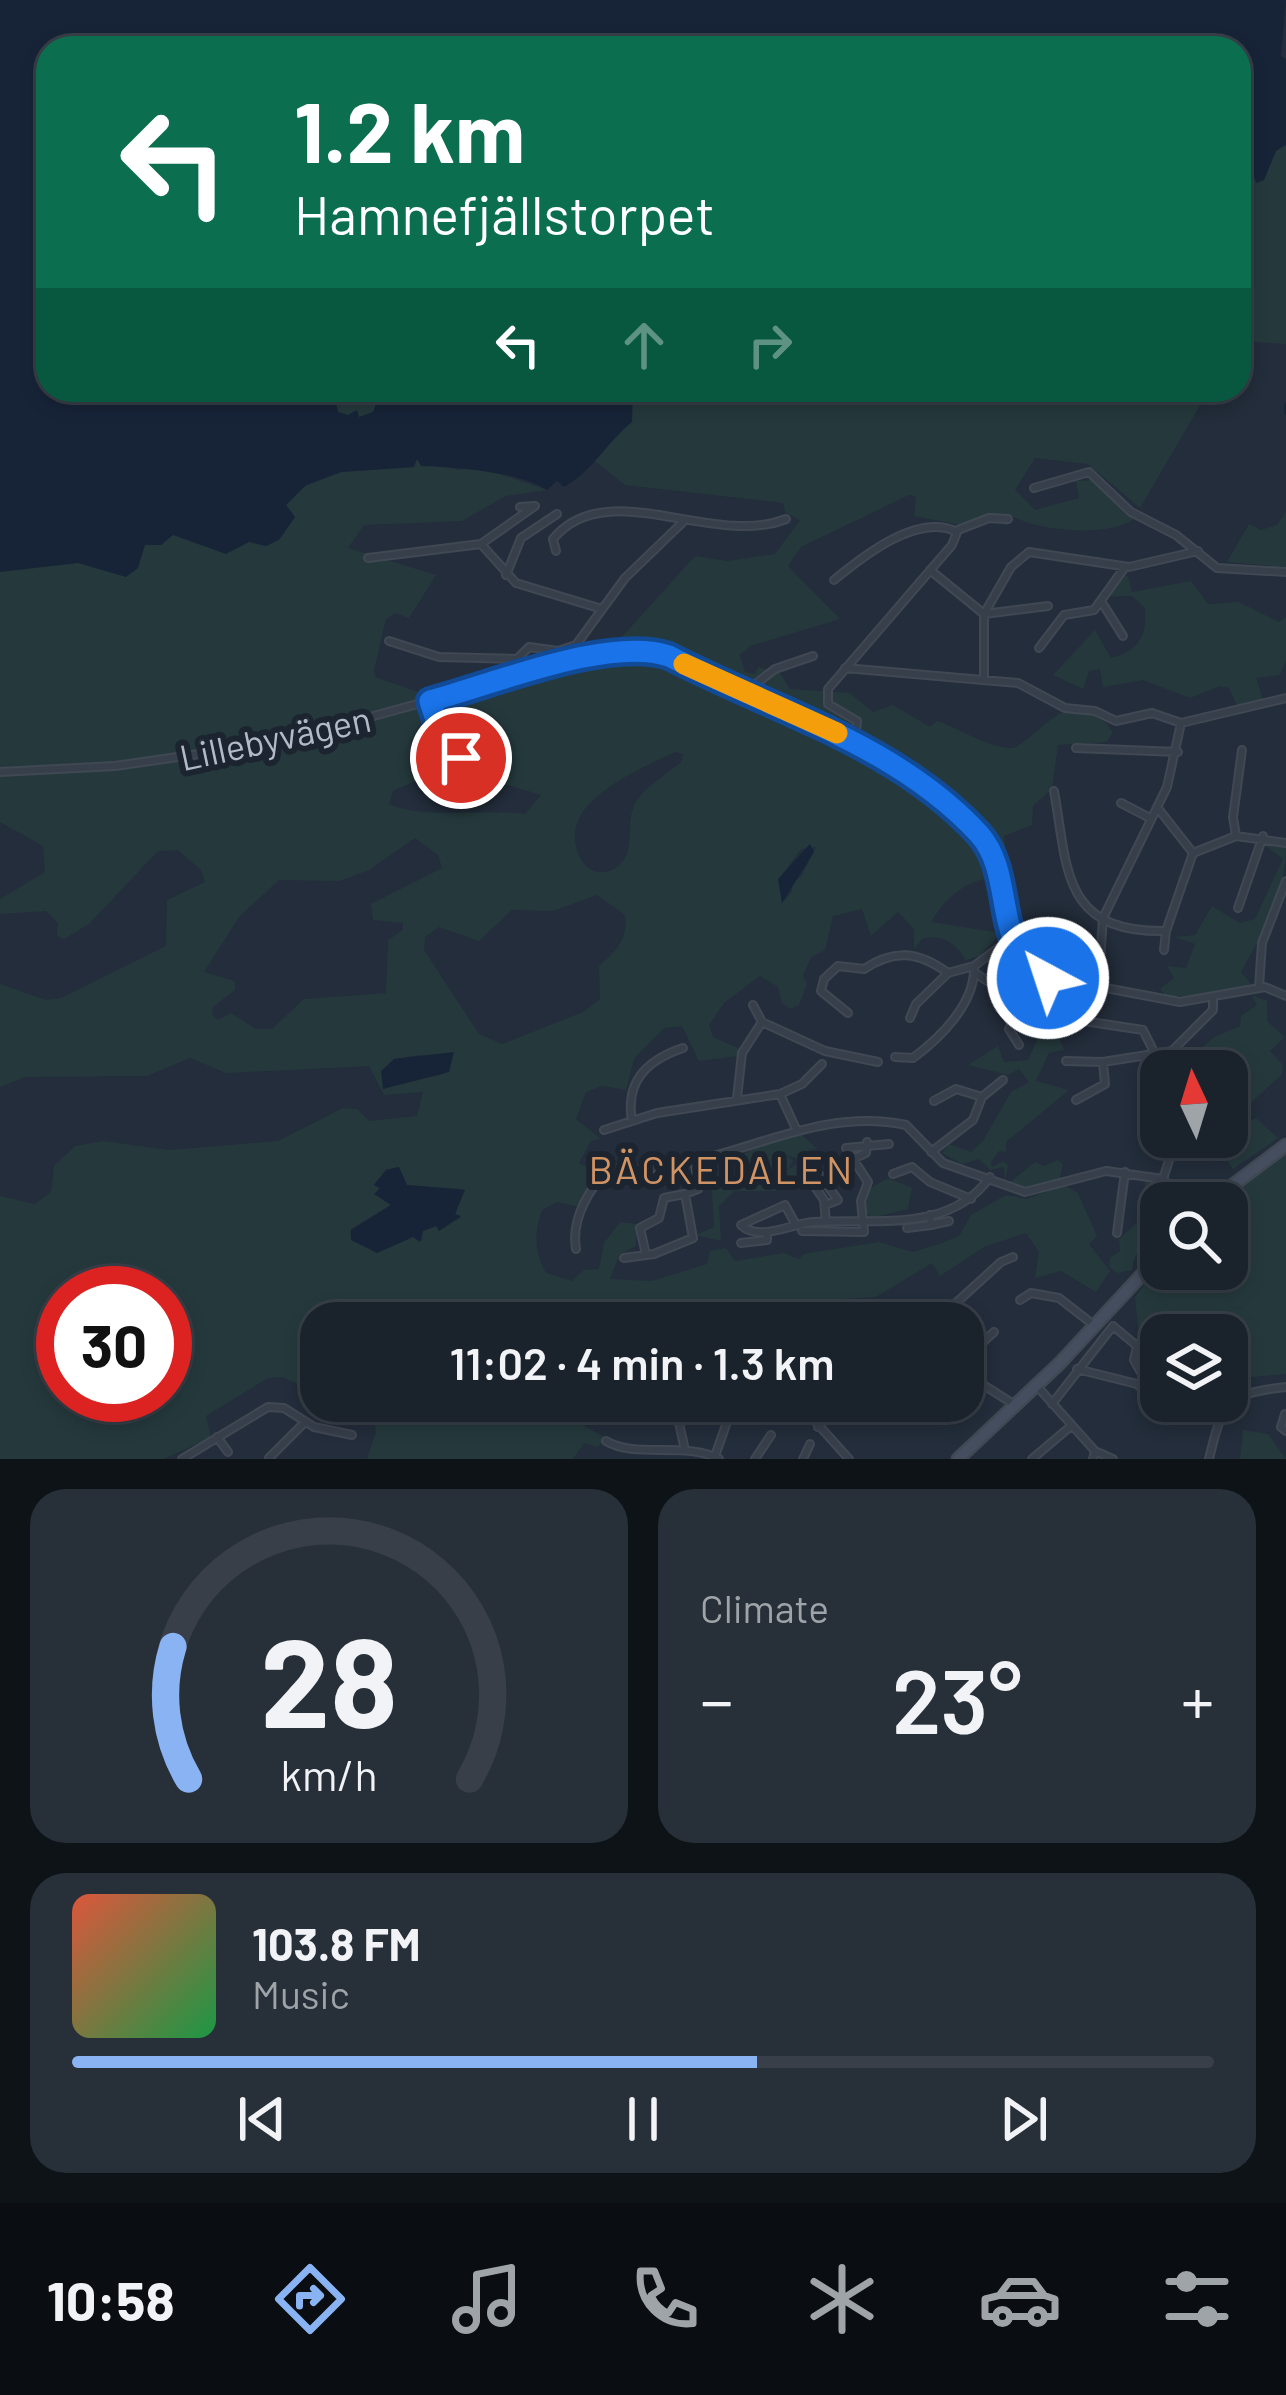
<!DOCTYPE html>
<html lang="en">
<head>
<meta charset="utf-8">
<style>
  body { margin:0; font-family:Barlow,sans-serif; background:#272f38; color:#f1f3f6; height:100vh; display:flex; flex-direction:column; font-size:45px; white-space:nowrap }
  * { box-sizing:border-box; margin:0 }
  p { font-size:39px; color:#9fa4a9 }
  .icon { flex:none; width:66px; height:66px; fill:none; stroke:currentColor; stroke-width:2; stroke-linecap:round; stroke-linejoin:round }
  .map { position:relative; height:1459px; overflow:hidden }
  .side { display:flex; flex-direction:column; gap:30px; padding:30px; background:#0e1318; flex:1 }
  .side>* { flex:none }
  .banner { position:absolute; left:36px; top:36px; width:1215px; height:366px; border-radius:36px; box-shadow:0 6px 18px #0003,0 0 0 3px #383f48; background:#0b6e4f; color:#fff; overflow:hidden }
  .needle { width:78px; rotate:356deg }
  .fabs { position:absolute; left:1140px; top:1050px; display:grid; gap:24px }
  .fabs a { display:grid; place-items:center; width:108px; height:108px; border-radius:24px; background:#1a222c; box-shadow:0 6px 18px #0003,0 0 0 3px #383f48; font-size:60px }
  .speed { position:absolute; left:36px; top:1266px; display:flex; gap:24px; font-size:60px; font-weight:700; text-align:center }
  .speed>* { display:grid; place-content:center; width:156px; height:156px; border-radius:50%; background:#1a222c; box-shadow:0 6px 18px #0003,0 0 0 3px #383f48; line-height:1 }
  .speed .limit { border:18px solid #d22; background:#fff; color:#111 }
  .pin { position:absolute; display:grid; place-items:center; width:102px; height:102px; color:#fff; margin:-51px; border:6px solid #fff; border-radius:50%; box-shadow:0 3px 12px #0007 }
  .me { position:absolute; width:132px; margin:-66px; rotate:320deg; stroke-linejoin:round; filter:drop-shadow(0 0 9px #0008) }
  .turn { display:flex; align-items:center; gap:42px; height:252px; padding:0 60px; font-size:54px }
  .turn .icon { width:156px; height:156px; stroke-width:2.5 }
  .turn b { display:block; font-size:84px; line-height:102px }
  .lanes { display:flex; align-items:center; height:114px; padding:0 60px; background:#0003; justify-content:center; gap:60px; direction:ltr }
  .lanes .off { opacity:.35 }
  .big { font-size:90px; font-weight:600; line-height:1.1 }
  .side .tile { flex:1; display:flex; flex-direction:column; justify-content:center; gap:18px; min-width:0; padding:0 42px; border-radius:36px; background:#272f38 }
  .side .dial { align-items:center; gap:0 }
  .dial svg { height:312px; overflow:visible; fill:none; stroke:#383f48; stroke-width:7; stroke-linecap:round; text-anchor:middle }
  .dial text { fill:#f1f3f6; stroke:none }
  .song { display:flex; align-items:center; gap:36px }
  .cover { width:144px; height:144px; border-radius:18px; background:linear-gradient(135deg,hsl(10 70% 55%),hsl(140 70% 35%)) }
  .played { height:12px; border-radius:6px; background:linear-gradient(90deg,#8ab3f4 60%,#383f48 60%) }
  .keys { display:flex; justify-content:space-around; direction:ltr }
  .heat { display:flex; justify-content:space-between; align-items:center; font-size:66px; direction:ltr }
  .side .tiles { flex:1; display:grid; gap:30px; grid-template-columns:1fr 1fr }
  .tile:last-child { grid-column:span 2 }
  .trip { position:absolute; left:300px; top:1302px; width:684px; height:120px; border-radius:36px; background:#1a222c; box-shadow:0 6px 18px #0003,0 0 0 3px #383f48; font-weight:600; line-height:120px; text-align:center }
  .tab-bar { display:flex; height:192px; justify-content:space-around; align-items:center; background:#0a0e12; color:#9fa4a9 }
  .tab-bar .icon { width:84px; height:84px }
  .tab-bar .current { color:#8ab3f4 }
  .tab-bar b { font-size:54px; color:#f1f3f6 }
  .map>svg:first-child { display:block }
  .green { fill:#25393c; fill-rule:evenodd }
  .water { fill:#172438 }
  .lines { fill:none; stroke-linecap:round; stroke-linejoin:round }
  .stream { stroke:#172438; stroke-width:3 }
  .street-casing { stroke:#404854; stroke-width:10 }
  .secondary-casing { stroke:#404854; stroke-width:15 }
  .street { stroke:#373f4b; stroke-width:6 }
  .secondary { stroke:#454e5e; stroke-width:10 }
  .route-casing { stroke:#114b97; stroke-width:30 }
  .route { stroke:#1a73e8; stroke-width:21 }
  .slow { stroke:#f59e0b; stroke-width:21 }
  .labels { text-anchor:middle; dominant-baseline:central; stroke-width:12; stroke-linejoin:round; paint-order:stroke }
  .street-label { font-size:36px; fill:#b2bac7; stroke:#1c2430 }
  .neighbourhood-label { font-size:39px; letter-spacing:3px; fill:#d09364; stroke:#1c2430 }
</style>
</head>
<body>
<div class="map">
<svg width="1286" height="1459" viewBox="0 0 1286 1459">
  <rect width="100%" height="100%" fill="#232d3b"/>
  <path class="green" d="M0 0H1286L1265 32 1286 79V344L1239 341V48H48V390H1209L1140 508 1088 464 1035 458 1015 490 1035 510 1079 498 1076 481 1092 480 1134 519C1109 536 1056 531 1029 523 1017 519 1013 515 1001 515L1009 525 969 521 961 525 914 516 916 496 909 495 801 547 788 566 840 619 750 646 740 655 745 672 755 674 758 667 780 673 790 689 850 693 873 712 893 705 930 727 937 721C959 728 985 746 1009 748 1033 750 1067 672 1113 732L1107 742 1058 745 1052 789 1033 806 1032 825 1004 836 1009 876C972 877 952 889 931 922L1001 933 979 956 966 960C955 943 943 934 922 939L914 949V929L898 912 871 936 862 909 833 916 825 950 811 957 803 976 807 984 799 1005 790 1009 782 1003 778 987 760 976 724 1003 709 1025 713 1037 740 1049 738 1056 699 1061 682 1026 664 1028 634 1059 626 1090 602 1086 586 1092 576 1119 601 1139 591 1141 579 1163 599 1174 580 1207 557 1202 542 1210C534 1235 534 1250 546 1273L572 1281 584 1270 599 1269 604 1243 620 1222 636 1224V1246L620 1254 610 1279 652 1281 707 1264 710 1251 726 1248 735 1261 784 1253 799 1259 804 1254 879 1242 913 1252 939 1244 959 1236 971 1215 1006 1195 1027 1199 1064 1185 1078 1193 1097 1236 1089 1244 1110 1271 1096 1292 1061 1271 1035 1278 1039 1252 1026 1233 984 1247 940 1276 932 1263 876 1297 839 1299 816 1319 770 1323 761 1313 752 1323H321V1401H673L641 1419 604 1411 584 1426 606 1438 598 1447 584 1443 573 1459H367L376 1432 373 1413 350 1414 319 1405 314 1390 281 1377 268 1378 206 1416 211 1437 164 1459H0V1196L35 1204 51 1192 54 1166 75 1146 103 1141 169 1150 278 1141 343 1108 357 1109 369 1121 417 1116 423 1092 384 1095 369 1066 226 1073 190 1058 147 1076 25 1077 0 1087V984L46 1000 61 998 166 946 167 900 205 882 201 870 178 850 158 851 89 924 64 939 57 936 58 923 46 911 0 914V899L45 872 43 846 0 822ZM581 450 625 485 783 503 785 512 800 520 775 554 727 561 695 556 620 639 421 693 375 677 374 670 386 619 395 613 409 618 436 575 348 548 364 525 462 521 506 496 547 490 476 466 458 470 417 459 413 467 341 472 303 487 286 505 293 514 264 516 337 456ZM461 747V772L476 766 490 776 484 785 488 789 508 785 541 795 525 814C483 808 426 820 389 804L393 791 442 769 433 756H450ZM675 752 683 754 681 762C667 774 641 789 634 806 625 825 637 853 617 867 587 887 567 846 578 821 591 789 646 766 675 752ZM415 838 438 855 442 868 371 904 373 920 403 923V930L388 940 386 993 304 999 272 1029H256L231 1013 218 1020 212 1015 213 1007 235 990V981L204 972 239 917 279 880 340 881 369 870ZM816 847 801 877 792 881V892L782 903 779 879 801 849ZM597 895 625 915C628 940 617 950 599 966L600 999 583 1012 502 1044 479 1034 424 950 425 937 439 927 479 941 512 910 553 911ZM419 1055 442 1056 444 1074 383 1088 394 1059ZM399 1167 407 1185 463 1189 455 1215 461 1217 439 1231 437 1226 423 1231 422 1241 413 1237 377 1253 350 1236 351 1229 391 1205 375 1194 380 1189 374 1185 386 1170ZM63 1293H165V1395H63Z
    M1286 512V567L1227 562 1249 524 1261 530 1277 525Z
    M1128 576 1132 592 1191 581 1208 604 1239 602 1279 622 1286 617V660L1280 675 1256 678 1263 699 1237 706 1229 688 1220 686 1190 698 1143 680 1103 687 1100 669 1089 671 1083 689 1053 675 1095 630 1111 658C1139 650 1147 637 1145 608L1132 596 1107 597 1120 577Z
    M1274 842 1286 847C1286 892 1262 934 1241 972L1251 984 1208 996H1166L1160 989 1174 978 1167 966 1186 968 1195 944 1174 937 1195 935 1212 906 1240 923 1255 919 1283 859 1263 844Z
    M1252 995 1267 1001V1021L1285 1037 1270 1051 1283 1065 1282 1074 1227 1125V1071H1175L1214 1037 1240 1026 1241 1016 1257 1005Z
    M1036 1013 1063 1017 1057 1033 1064 1050 1049 1053 1036 1081 1069 1090 1006 1142V1152L999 1151 991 1162 992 1167 1003 1161 1008 1165 1005 1181 1004 1167 990 1170 979 1159 962 1164 942 1153 949 1144 971 1152 983 1141 1011 1092 1029 1082 1019 1069 1008 1075 968 1065 998 1046 1004 1062 1028 1060 1040 1034Z
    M1256 1118 1278 1138 1233 1169 1210 1137H1227V1131Z
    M799 1132 817 1149 809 1150 808 1162 786 1155 793 1161 787 1170 796 1165V1177L785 1178 776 1191H734L719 1206 721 1241 696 1235 714 1227 712 1190 731 1181 728 1163 773 1137Z
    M1286 1148V1374L1230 1379 1227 1387V1335H1161V1344L1139 1337 1135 1297 1161 1262V1269H1227V1203H1218Z
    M1058 1160 1063 1164 1060 1178 1033 1189 1009 1183 1035 1162 1044 1166Z
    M888 1178 912 1188 908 1209 872 1218 864 1210 869 1189Z
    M1151 1179 1164 1184 1173 1203H1161C1161 1229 1134 1245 1132 1270L1117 1273 1109 1267 1110 1258 1120 1251 1119 1239 1143 1217 1141 1210 1149 1203 1138 1197 1145 1195V1181Z
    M1243 1430 1268 1434 1286 1459H1240Z"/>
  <path class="water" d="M0 0H1286L1281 56 1286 59V145L1276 151 1264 180 1256 183 1253 173 1240 165 1239 48H48V390H333L338 412 348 415 357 410 359 417 373 412 377 401 404 390H633L632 422C606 443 593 471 564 487L557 481 547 490C519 472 457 467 421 466L417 459 414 467 341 472 306 485 286 505 295 517 279 540 266 546 249 542 226 554 173 535 161 545H145L138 568 126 577 78 563 0 572Z
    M810 844 814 852 782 903 778 879Z
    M454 1052 449 1072 383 1089 381 1071 394 1059Z
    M399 1167 407 1185 465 1190 455 1214 461 1216 439 1231 436 1226 423 1231 420 1242 413 1237 377 1253 351 1240V1230L391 1205 374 1194 380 1188 374 1185 386 1170Z"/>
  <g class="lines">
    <path class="stream" d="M1286 404V413"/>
    <g class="street-casing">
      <path id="street" d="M1034 488 1089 472 1131 512 1176 535 1217 568 1286 572
        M481 544 516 583 602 609
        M556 551 553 539C606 474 713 548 786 519
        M368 558 481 544 535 506 520 507
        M930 570 984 614V680
        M506 575 521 538 557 514
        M834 580C862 557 918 512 957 532
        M1101 601 1123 636
        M1048 606 984 614 1011 567 1029 552 1129 567 1198 551
        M389 641 439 657 517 659
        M1039 648 1064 615 1094 610 1125 567
        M845 668 1018 683 1065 708 1095 711 1116 721 1152 713 1181 723 1286 698
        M516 677 517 659 529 647 558 651 576 645 625 578 682 523
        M744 693 775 669 813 656
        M430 701 438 726 461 757
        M855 740 857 721 828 704V689L952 545 958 530 989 518 1008 519
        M1076 748 1178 752
        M0 772 115 766 276 743 598 654 635 649 665 655 864 745 886 760 988 845 1013 940 1042 976 1180 1002 1265 987 1286 996
        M1054 791C1068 868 1061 933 1166 931L1193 853
        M1121 803 1150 818
        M1157 807 1193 853
        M1236 836 1233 817 1242 750
        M1193 853 1236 836 1286 843
        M1238 908 1263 836
        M1038 922 1053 951 1042 976
        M1164 950 1166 931
        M975 973 1021 1003 1009 1029 1019 1045
        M1259 987 1262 943 1286 881
        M1098 988 1103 918 1167 787 1181 723
        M753 1005 762 1022
        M848 1013 821 991 824 979 838 966 864 969C894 949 918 951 948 973L974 966
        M910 1018 916 1004 948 973
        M1084 1021 1143 1030 1155 1054
        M895 1057 913 1058C940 1038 976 1003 974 966L1012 938
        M1066 1061 1103 1062
        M780 1094 802 1084 822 1064
        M737 1098 742 1053 762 1022 825 1051 878 1062
        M1076 1100 1105 1084 1103 1062 1172 1051 1213 1010V999
        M934 1101 956 1089 982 1097
        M632 1121C625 1081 647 1060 683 1048
        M604 1130 657 1113 780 1094 797 1131
        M931 1152 973 1120 982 1097 1003 1080
        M853 1159 866 1153 867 1142
        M893 1174 912 1167 930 1182 971 1199
        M1163 1179 1172 1151 1185 1137
        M825 1205 838 1200 819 1174 813 1184 824 1200 826 1222
        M796 1225 785 1205 741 1225C759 1242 791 1224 813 1222 873 1218 950 1234 990 1177
        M931 1225 949 1221
        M907 1228 931 1225 930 1215
        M802 1231 864 1232 861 1201 868 1182 846 1148 889 1144
        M1117 1233 1125 1172
        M741 1243 767 1240V1232
        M576 1249C571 1219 589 1187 611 1168 716 1179 802 1103 906 1125L943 1163 1025 1192 1106 1171 1163 1179 1188 1203
        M646 1255 640 1228 659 1218 664 1198 684 1194
        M624 1258 654 1254 693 1238 685 1194 698 1189 695 1163
        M1020 1300 1031 1293 1059 1298 1095 1326
        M846 1323 869 1304 887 1323
        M934 1323 1001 1262 1013 1257
        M963 1360 994 1332
        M1137 1365 1154 1357 1161 1361
        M1077 1369 1137 1384 1159 1404 1179 1405
        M963 1372 1015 1405
        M1036 1385 1095 1451 1093 1459
        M797 1401 849 1459
        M1052 1404 1113 1326 1137 1346 1134 1360 1143 1376 1161 1382
        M1285 1414 1281 1427 1286 1431
        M679 1423 685 1450
        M818 1427 842 1401
        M217 1437 228 1452
        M606 1441C636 1459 685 1441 719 1459
        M1095 1451 1113 1459
        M715 1456 728 1419
        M269 1458 305 1422
        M182 1459 268 1407 284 1408 314 1427 352 1435
        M755 1459 771 1435
        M803 1459 810 1444
        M1032 1459 1071 1426
        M1209 1459C1222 1404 1227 1393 1286 1387"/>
    </g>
    <g class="secondary-casing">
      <path id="secondary" d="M1209 1203 1286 1145
        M958 1459 1060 1363 1161 1254"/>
    </g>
    <use href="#street" class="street"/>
    <use href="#secondary" class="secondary"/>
  </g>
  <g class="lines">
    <g class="route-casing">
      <path id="route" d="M461 758 438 726 430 701C494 684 609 636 669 656 775 711 896 744 979 834 1017 876 990 952 1048 978"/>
    </g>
    <use href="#route" class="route"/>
    <path class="slow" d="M684 664 837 733"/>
  </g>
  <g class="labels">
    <g class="street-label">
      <text transform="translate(275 737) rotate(-12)">Lillebyvägen</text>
    </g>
    <g class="neighbourhood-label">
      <text x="722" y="1168">BÄCKEDALEN</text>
    </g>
  </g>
</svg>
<div class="fabs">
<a><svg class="needle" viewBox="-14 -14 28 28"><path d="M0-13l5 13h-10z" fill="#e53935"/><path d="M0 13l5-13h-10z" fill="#9fa4a9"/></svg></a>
<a><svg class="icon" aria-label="search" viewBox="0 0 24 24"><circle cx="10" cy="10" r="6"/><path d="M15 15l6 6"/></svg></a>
<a><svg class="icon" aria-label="layers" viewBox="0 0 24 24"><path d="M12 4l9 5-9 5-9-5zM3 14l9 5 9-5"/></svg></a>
</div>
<div class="speed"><div class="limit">30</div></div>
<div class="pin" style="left:461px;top:758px;background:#d93025"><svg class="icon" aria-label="arrive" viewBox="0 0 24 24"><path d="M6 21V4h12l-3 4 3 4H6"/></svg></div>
<svg class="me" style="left:1048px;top:978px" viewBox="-20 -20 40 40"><circle r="17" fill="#1a73e8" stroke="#fff" stroke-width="3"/><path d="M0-11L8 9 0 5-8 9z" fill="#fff"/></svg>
<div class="trip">11:02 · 4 min · 1.3 km</div>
<div class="banner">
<div class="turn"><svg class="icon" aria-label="left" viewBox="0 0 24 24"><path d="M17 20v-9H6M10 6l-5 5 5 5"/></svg><div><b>1.2 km</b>Hamnefjällstorpet</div></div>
<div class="lanes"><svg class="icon" aria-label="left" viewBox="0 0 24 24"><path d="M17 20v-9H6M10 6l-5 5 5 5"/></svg><svg class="icon off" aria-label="ahead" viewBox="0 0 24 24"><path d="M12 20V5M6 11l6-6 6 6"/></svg><svg class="icon off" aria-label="right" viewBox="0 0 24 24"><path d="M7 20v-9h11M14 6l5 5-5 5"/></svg></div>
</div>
</div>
<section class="side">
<div class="tiles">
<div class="tile dial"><svg viewBox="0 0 100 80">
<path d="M14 69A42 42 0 1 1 86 69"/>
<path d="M14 69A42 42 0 0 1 10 35" stroke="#8ab3f4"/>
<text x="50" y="56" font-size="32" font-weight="700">28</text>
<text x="50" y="72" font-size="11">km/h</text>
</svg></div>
<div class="tile"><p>Climate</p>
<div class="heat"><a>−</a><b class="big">23°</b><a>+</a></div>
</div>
<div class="tile">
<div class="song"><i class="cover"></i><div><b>103.8 FM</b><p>Music</p></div></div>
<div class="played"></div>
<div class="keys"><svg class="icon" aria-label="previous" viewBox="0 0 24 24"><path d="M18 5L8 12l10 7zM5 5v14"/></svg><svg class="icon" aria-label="pause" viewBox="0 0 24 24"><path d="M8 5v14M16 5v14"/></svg><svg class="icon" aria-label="next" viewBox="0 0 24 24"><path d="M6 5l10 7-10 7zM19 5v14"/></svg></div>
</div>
</div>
</section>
<nav class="tab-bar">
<b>10:58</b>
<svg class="icon current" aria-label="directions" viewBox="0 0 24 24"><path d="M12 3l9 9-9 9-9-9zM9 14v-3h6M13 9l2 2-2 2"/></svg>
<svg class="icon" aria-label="music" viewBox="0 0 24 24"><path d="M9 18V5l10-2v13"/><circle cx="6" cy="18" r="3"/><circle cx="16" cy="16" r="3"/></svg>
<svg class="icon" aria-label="phone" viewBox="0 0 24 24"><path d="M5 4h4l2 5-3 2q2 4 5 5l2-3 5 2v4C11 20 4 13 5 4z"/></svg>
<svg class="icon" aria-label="climate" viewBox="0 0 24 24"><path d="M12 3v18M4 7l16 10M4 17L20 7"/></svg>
<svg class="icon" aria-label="car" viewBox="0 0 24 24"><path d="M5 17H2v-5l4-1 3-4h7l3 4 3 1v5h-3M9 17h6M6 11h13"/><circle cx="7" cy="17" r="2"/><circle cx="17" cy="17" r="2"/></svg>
<svg class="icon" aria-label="filters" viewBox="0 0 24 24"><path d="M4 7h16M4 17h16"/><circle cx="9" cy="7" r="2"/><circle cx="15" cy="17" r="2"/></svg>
</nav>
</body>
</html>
